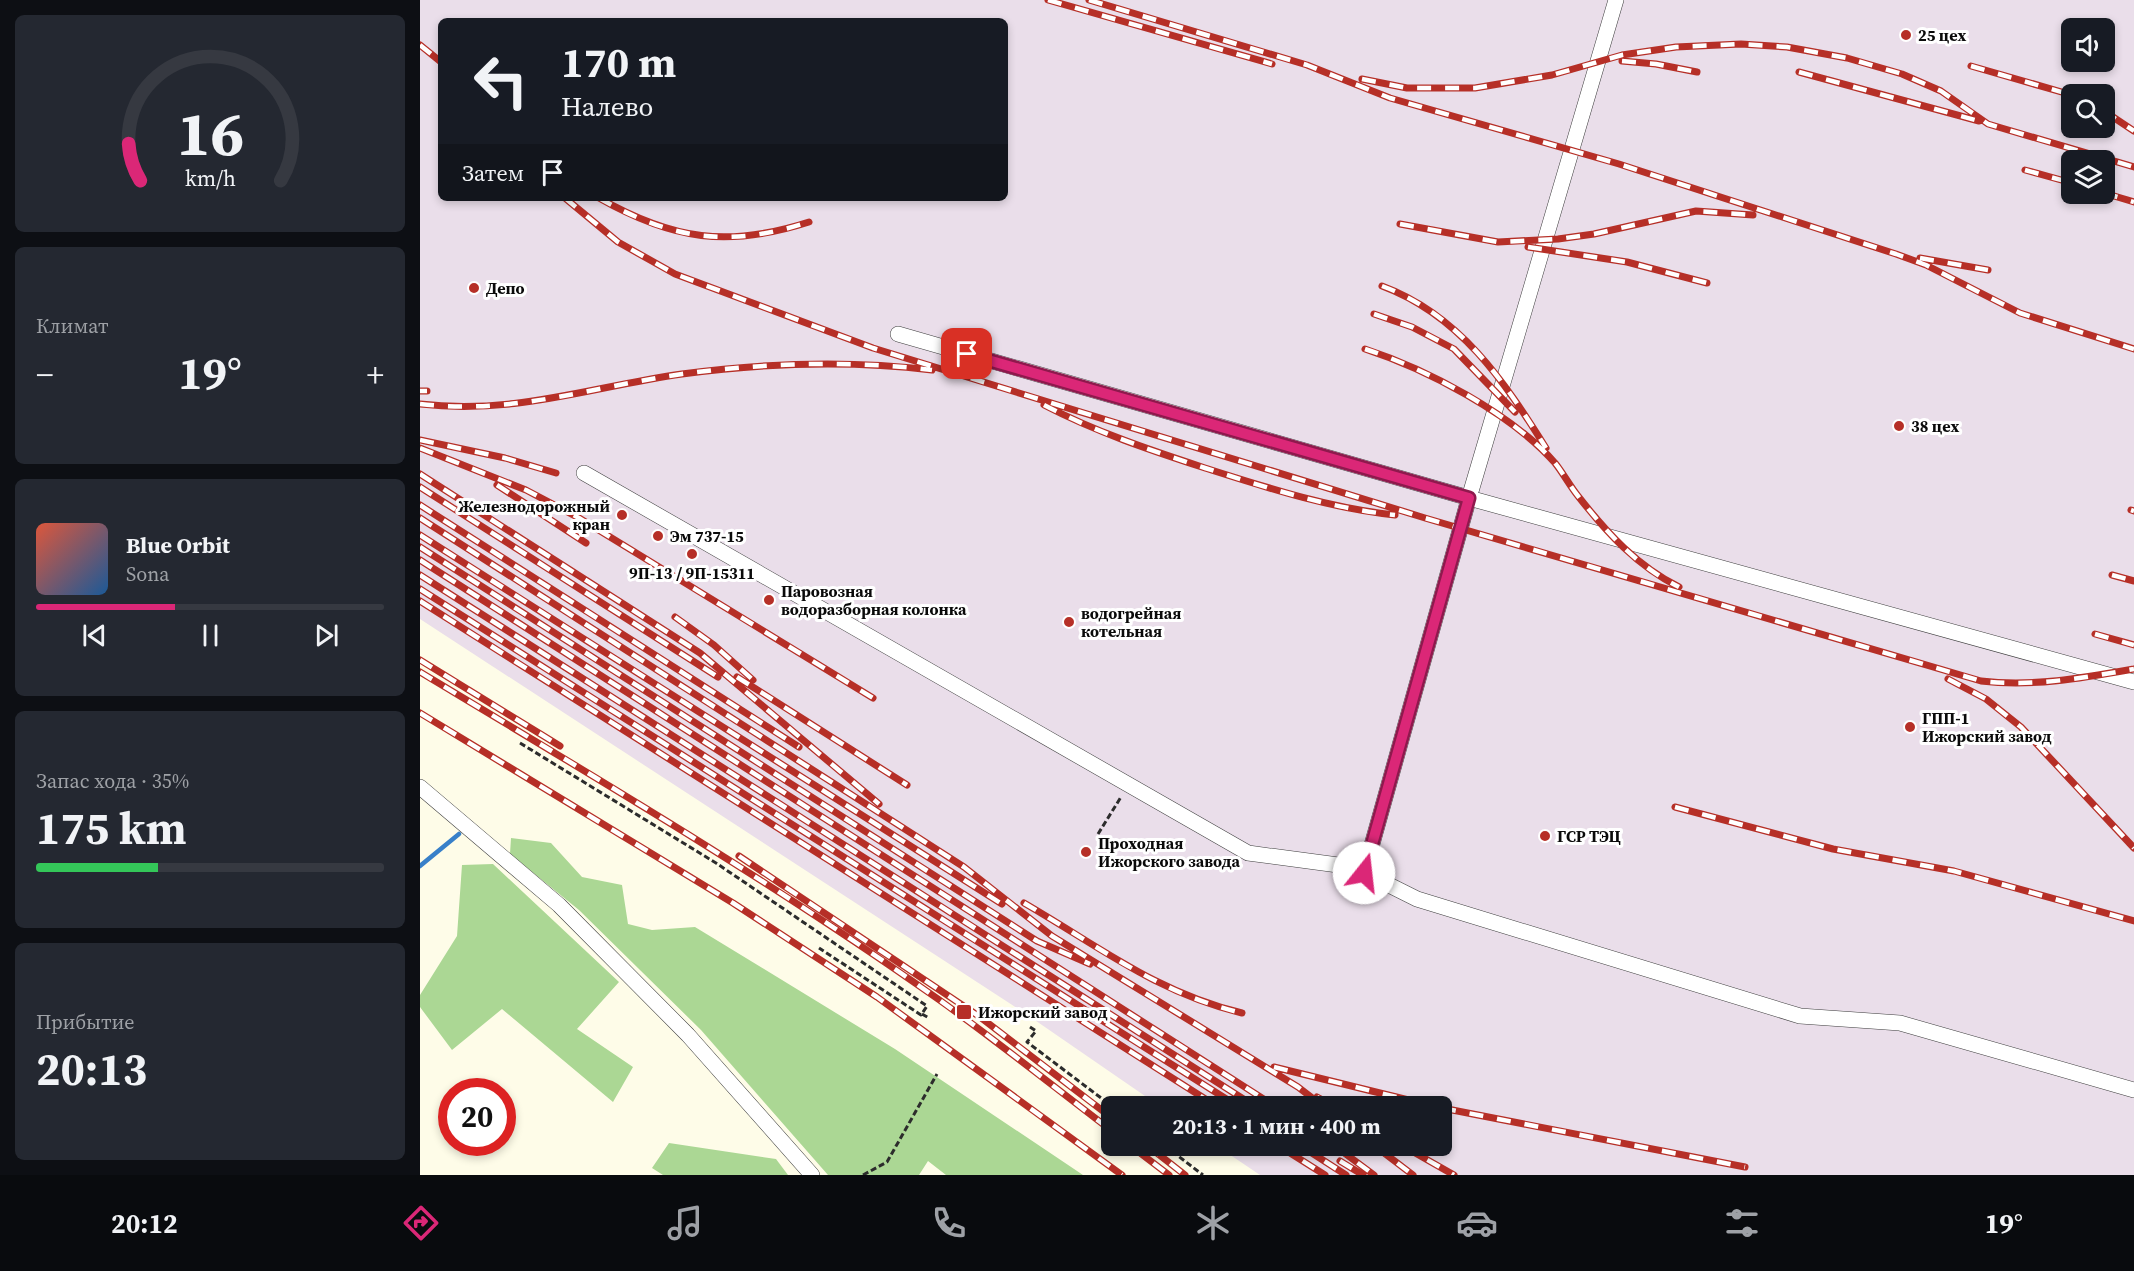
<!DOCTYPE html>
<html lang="ru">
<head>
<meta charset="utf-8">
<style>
  body { margin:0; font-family:"Source Serif 4",serif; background:#242831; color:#f1f3f6; height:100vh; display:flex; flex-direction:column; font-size:22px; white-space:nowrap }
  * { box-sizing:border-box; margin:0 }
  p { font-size:20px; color:#9ea1a6 }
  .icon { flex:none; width:33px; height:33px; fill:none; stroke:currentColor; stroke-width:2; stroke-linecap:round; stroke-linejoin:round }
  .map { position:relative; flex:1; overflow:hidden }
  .sheet { display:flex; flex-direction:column; gap:15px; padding:15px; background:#0d0f14; width:420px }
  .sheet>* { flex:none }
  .hud { position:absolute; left:18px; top:18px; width:570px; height:183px; border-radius:9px; box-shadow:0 3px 9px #0003; background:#171b24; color:#f1f3f6; overflow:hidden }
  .controls { position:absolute; left:1641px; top:18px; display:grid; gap:12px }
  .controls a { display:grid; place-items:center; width:54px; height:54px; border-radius:9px; background:#171b24; box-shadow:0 3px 9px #0003; font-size:30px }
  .speed { position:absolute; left:18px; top:1078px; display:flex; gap:12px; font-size:30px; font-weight:700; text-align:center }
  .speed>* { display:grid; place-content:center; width:78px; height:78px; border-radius:50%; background:#171b24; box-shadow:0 3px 9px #0003; line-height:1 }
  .speed .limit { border:9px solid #d22; background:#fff; color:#111 }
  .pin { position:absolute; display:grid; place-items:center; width:51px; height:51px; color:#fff; margin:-26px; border-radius:12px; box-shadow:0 3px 9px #0006 }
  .me { position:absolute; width:66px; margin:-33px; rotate:16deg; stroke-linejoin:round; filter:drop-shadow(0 0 4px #0008) }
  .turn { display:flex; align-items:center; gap:21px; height:126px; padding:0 24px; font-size:27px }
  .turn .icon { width:78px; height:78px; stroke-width:2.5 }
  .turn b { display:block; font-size:42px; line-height:51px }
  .then { display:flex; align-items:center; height:57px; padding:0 24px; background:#0003; gap:12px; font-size:22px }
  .big { font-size:45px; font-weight:700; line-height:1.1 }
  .sheet .card { flex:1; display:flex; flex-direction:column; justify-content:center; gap:9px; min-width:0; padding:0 21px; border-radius:9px; background:#242831 }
  .sheet .dial { align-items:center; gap:0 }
  .dial svg { height:156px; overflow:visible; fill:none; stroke:#363941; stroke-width:7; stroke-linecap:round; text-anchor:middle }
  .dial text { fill:#f1f3f6; stroke:none }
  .song { display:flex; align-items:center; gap:18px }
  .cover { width:72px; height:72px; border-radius:9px; background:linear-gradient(135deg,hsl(10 70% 55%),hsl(210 70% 35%)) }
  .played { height:6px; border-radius:3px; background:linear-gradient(90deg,#db2777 40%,#363941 40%) }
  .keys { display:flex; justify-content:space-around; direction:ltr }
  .heat { display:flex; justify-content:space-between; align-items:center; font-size:33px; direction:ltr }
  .charge { height:9px; border-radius:4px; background:linear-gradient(90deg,#34c759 35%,#363941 0) }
  .trip { position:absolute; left:681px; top:1096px; width:351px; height:60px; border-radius:9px; background:#171b24; box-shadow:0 3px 9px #0003; font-weight:700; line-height:60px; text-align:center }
  .tabs { display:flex; height:96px; justify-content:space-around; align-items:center; background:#090b0e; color:#9ea1a6 }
  .tabs .icon { width:42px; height:42px }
  .tabs .on { color:#db2777 }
  .tabs b { font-size:27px; color:#f1f3f6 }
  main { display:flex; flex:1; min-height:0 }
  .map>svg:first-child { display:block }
  .industrial { fill:#eadeea; fill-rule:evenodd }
  .forest { fill:#abd794 }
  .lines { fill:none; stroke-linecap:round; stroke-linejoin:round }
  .stream { stroke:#3880c9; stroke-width:4.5 }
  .minor-casing { stroke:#3d3d3d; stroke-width:16 }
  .path { stroke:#2c2c2c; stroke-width:3; stroke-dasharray:6 3; stroke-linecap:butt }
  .minor { stroke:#fff; stroke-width:15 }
  .rail-casing { stroke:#b62f27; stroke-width:7 }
  .rail { stroke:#fff; stroke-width:4.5; stroke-dasharray:14; stroke-linecap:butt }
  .route-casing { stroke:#8e194d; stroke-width:15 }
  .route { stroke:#db2777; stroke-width:10 }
  .poi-dot { fill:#b62f27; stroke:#fff; stroke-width:2 }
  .labels { text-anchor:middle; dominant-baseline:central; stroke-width:6; stroke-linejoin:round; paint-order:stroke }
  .poi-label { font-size:16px; font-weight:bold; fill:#0a0a0a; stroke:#fff; text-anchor:start }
</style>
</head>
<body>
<main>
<section class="sheet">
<div class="card dial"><svg viewBox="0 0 100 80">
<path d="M14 69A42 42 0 1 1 86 69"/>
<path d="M14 69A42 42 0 0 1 8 50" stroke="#db2777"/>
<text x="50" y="56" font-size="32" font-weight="700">16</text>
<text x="50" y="72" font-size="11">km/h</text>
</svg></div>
<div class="card"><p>Климат</p>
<div class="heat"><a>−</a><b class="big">19°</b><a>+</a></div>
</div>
<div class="card">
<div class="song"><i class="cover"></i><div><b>Blue Orbit</b><p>Sona</p></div></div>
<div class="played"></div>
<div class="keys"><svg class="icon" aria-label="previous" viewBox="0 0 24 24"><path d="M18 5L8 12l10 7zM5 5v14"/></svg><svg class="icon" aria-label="pause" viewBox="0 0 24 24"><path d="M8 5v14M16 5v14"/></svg><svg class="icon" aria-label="next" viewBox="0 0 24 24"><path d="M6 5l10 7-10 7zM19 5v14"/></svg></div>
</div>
<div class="card"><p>Запас хода · 35%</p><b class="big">175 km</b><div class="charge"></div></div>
<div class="card"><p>Прибытие</p><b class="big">20:13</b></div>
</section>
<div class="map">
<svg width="1714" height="1175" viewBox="0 0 1714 1175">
  <rect width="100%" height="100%" fill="#fefce8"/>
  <path class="industrial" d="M0 0H1714V1175H840L797 1146H1022V1107H741L606 1014 0 619ZM21 21H585V198H21ZM1652 28H1684V62H1652ZM1652 94H1684V128H1652ZM1652 160H1684V194H1652Z"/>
  <path class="forest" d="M91 838 131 843 162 877 202 885 208 924 232 930 275 927 475 1049 663 1175H526L508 1161 499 1175H408L281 1030 159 910 90 854Z
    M73 864 199 982 157 1029 213 1067 193 1102 82 1009 32 1050 0 1007V995L37 936 42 865Z
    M249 1143 356 1159 368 1175H243L232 1168Z"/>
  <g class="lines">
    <path class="stream" d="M0 866 39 834"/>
    <g class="minor-casing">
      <path id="minor" d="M478 334 1049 498 1714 682
        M164 473 828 853 933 867 997 899 1380 1016 1480 1023 1714 1090
        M0 787 139 905 268 1035 392 1175
        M944 873 1049 498 1196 0"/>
    </g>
    <path class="path" d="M100 743 296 863 507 1006 501 1015 399 948
      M678 834 701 797
      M502 1014 509 1018
      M610 1027 616 1031 607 1042 693 1107
      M745 1146 783 1175
      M443 1175 467 1162 517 1074"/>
    <use href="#minor" class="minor"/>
    <g class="rail-casing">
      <path id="rail" d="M628 0 852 64
        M669 0 887 65 970 98 1199 164 1476 254 1506 265 1600 313 1714 349
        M0 45 21 62
        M1202 61 1236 64 1277 72
        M1551 66 1652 95
        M1379 72 1559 121
        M942 79 987 88H1055L1132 75 1202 55 1256 47 1321 44 1367 47 1427 58 1482 74 1521 91 1568 124 1714 167
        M1684 111 1714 131
        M1605 170 1652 183
        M1684 193 1714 202
        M145 198 198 242 255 274 453 348 1005 518 1561 681C1613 687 1663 678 1714 669
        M179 198C253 240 308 248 389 222
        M980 224 1078 242 1138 239 1174 234 1276 211 1333 215
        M1108 247 1207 262 1287 283
        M1500 258 1568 270
        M962 286C1040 315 1084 381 1126 448
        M954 314 992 327 1034 349 1095 412
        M945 349C1006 369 1091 413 1135 463 1143 473 1150 486 1158 496 1187 533 1217 566 1259 587
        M0 391H7
        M0 404C95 415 170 387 262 374 345 363 428 360 512 370
        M624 405C676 432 730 450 785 468 848 488 909 508 975 515
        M0 440 85 458 136 473
        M0 448 106 490 159 518 453 698
        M0 474 280 653 459 804
        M77 485 166 543
        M0 487 298 677
        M0 505 379 747
        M1711 510 1714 511
        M0 518 544 867 632 936 878 1087 904 1107
        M0 535 582 904
        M0 547 617 941 670 964
        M0 560 856 1107
        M0 575 836 1107
        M1692 575 1714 581
        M0 589 819 1107
        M0 601 798 1107
        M255 617 294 645 333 680
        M1675 634 1714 645
        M0 660 140 746
        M0 672C175 777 351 881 518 999 577 1041 634 1087 692 1131
        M317 677 487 785
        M1528 679 1566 699 1601 727 1714 848
        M0 713 313 903 457 997 702 1175
        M1255 807 1413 849 1534 871 1714 921
        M319 856 560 1017 692 1118
        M604 903C677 945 737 993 822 1013
        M854 1067 1017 1107
        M897 1097 916 1107
        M1022 1108 1325 1167
        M711 1146 749 1175
        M728 1146 765 1175
        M859 1146 905 1175
        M881 1146 926 1175
        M915 1146 954 1175
        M955 1146 993 1175
        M983 1146 1034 1175
        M920 1161 943 1175"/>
    </g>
    <use href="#rail" class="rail"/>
  </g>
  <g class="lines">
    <g class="route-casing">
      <path id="route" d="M547 354 1049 498 944 873"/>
    </g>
    <use href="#route" class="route"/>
  </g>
  <g class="poi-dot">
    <circle cx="1486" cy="35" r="6"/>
    <circle cx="54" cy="288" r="6"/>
    <circle cx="1479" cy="426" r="6"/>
    <circle cx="202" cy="515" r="6"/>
    <circle cx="238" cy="536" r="6"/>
    <circle cx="272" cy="554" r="6"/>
    <circle cx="349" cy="600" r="6"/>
    <circle cx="649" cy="622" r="6"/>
    <circle cx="1490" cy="727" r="6"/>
    <circle cx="1125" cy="836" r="6"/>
    <circle cx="666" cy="852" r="6"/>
    <rect x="536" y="1004" width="16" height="16" rx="3"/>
  </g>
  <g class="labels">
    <g class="poi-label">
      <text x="1498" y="35">25 цех</text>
      <text x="66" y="288">Депо</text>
      <text x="1491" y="426">38 цех</text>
      <text x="190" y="506" text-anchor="end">Железнодорожный<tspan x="190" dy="18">кран</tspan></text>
      <text x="250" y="536">Эм 737-15</text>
      <text x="272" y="573" text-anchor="middle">9П-13 / 9П-15311</text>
      <text x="361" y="591">Паровозная<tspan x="361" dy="18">водоразборная колонка</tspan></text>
      <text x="661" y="613">водогрейная<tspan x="661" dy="18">котельная</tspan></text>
      <text x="1502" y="718">ГПП-1<tspan x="1502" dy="18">Ижорский завод</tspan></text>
      <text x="1137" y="836">ГСР ТЭЦ</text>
      <text x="678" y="843">Проходная<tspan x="678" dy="18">Ижорского завода</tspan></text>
      <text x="558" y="1012">Ижорский завод</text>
    </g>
  </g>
</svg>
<div class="controls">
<a><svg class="icon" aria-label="sound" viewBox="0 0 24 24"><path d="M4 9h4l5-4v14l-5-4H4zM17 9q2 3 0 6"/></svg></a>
<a><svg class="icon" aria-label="search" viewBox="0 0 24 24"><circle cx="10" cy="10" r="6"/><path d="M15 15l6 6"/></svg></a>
<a><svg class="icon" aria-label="layers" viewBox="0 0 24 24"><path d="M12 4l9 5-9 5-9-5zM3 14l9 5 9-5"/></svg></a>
</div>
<div class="speed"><div class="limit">20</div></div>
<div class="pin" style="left:547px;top:354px;background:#d93025"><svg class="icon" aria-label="arrive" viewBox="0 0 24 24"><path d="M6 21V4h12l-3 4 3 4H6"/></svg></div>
<svg class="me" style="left:944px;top:873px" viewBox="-20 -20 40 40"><circle r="19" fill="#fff"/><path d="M0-13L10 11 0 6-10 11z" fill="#db2777"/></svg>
<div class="trip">20:13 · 1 мин · 400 m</div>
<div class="hud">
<div class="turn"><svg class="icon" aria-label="left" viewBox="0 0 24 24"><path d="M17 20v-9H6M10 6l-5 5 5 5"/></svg><div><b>170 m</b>Налево</div></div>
<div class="then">Затем<svg class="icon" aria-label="arrive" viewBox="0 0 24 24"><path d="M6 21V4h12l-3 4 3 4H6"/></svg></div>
</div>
</div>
</main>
<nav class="tabs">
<b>20:12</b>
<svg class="icon on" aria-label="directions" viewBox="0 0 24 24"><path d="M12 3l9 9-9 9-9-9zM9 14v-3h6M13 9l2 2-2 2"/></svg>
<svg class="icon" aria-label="music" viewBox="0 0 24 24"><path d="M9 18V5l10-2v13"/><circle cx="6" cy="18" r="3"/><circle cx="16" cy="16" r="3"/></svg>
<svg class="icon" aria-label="phone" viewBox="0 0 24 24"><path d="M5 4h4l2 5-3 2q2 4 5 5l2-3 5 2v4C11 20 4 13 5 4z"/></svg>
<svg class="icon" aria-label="climate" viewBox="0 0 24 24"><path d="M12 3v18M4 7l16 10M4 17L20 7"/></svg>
<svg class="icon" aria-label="car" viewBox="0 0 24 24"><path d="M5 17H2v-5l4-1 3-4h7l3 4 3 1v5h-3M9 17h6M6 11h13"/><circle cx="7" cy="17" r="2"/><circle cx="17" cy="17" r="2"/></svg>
<svg class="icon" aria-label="filters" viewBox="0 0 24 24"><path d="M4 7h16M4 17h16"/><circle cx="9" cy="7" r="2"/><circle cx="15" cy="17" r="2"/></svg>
<b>19°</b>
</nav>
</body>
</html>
